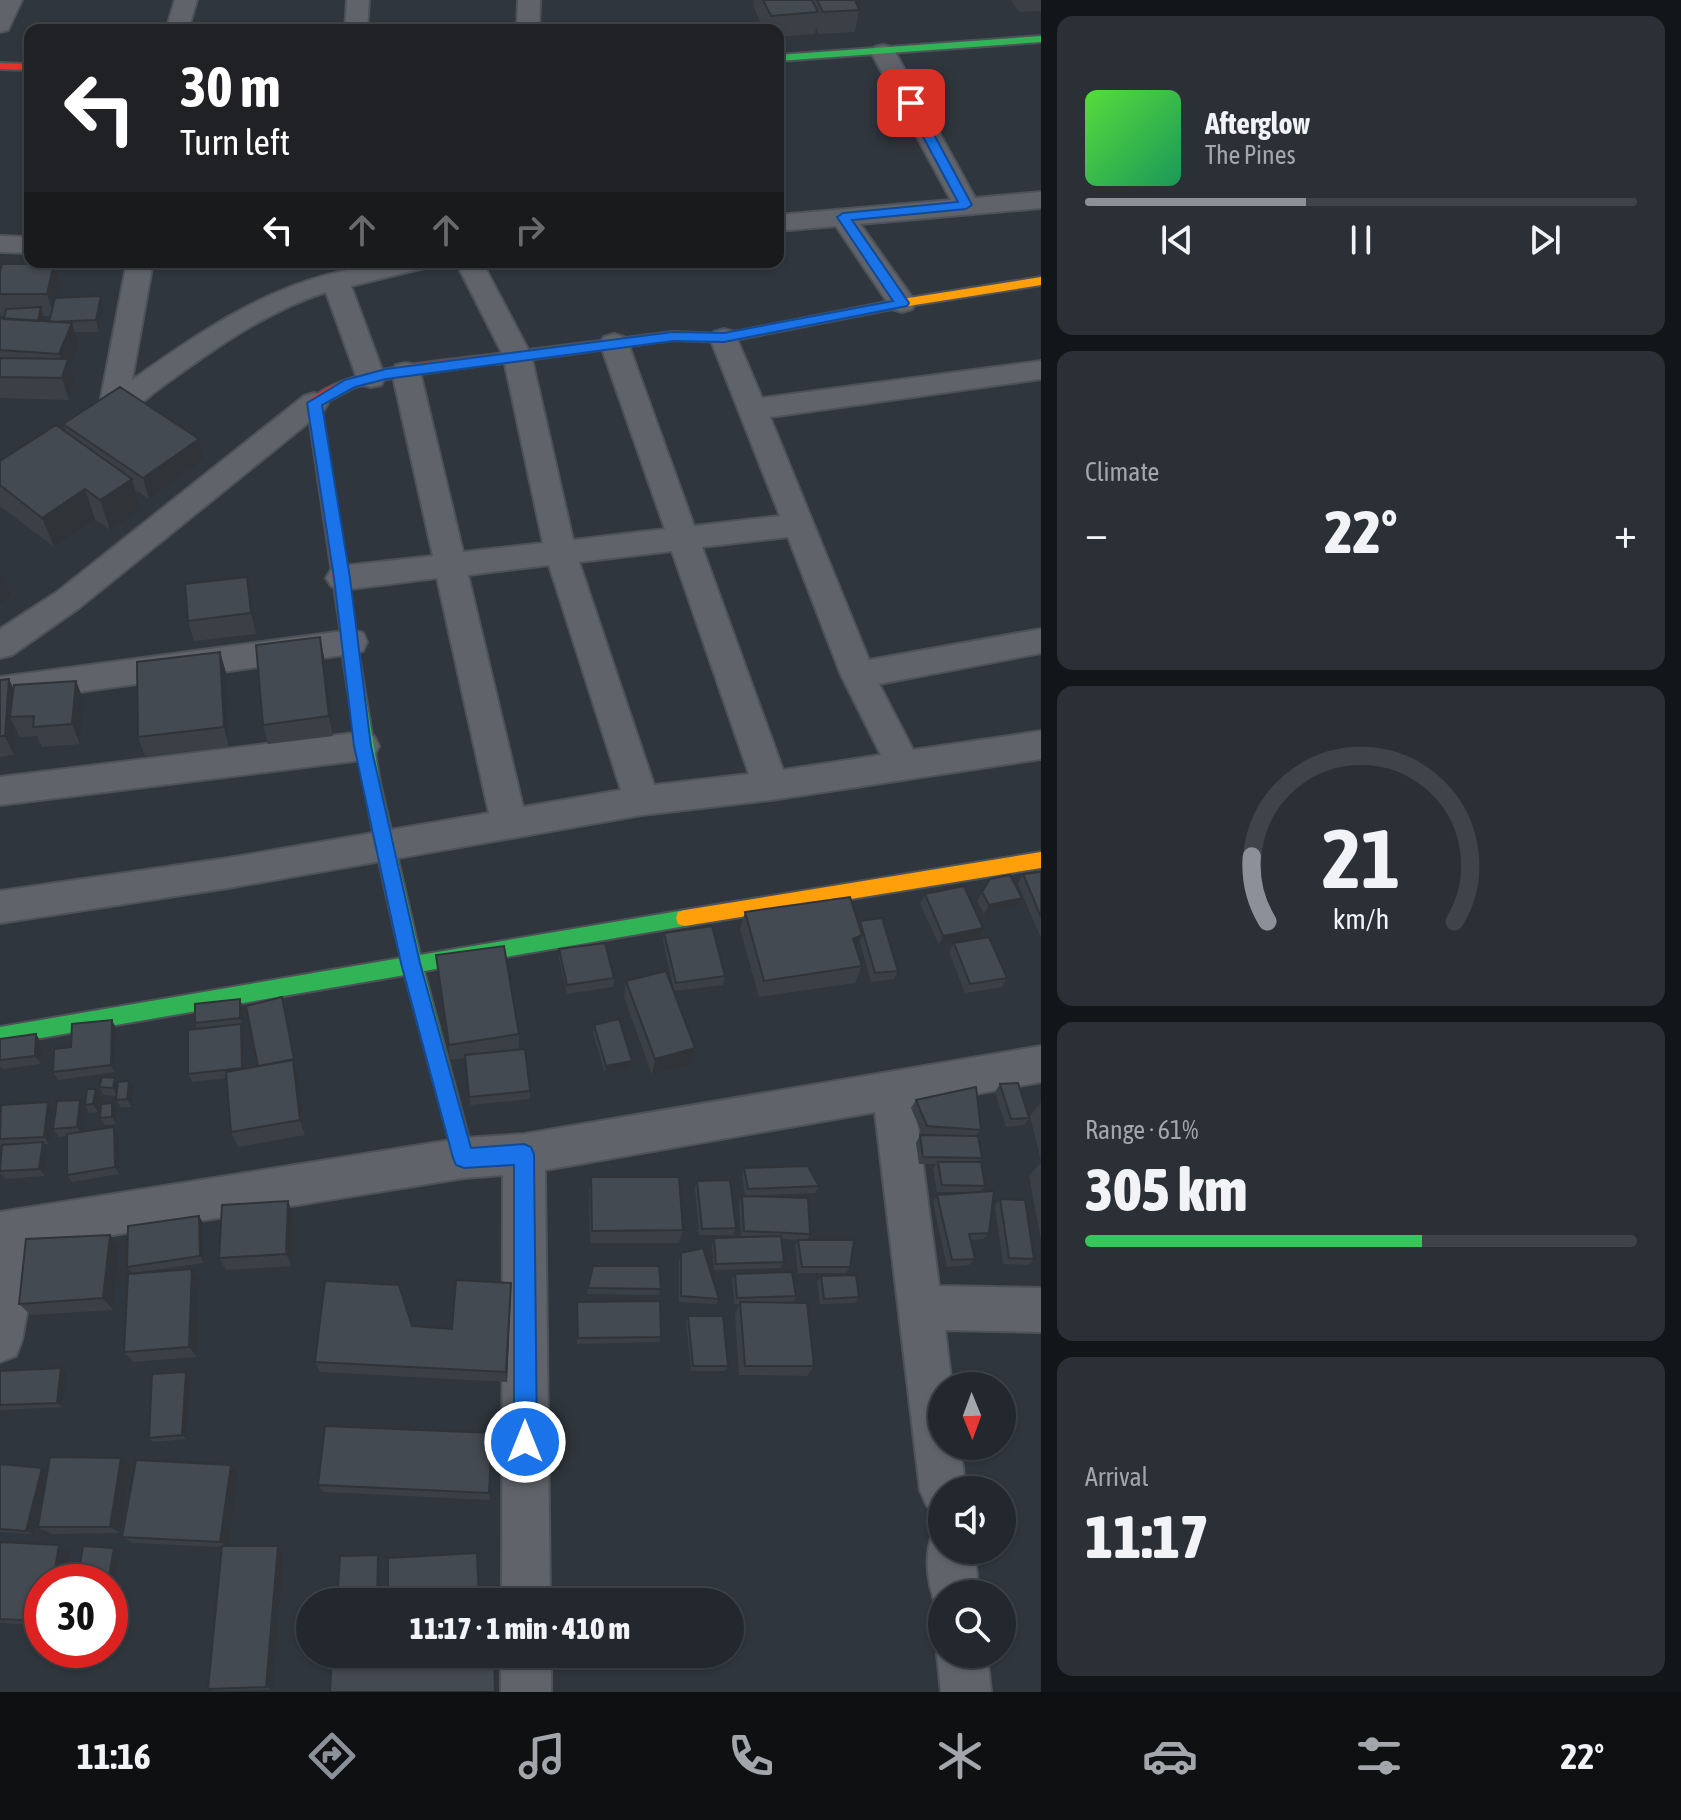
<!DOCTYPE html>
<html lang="en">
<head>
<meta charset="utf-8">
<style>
  body { margin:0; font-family:"Asap Condensed",sans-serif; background:#2b3036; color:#f1f3f6; height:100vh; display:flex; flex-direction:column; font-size:30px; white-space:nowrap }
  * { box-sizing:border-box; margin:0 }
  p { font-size:26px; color:#a3a6aa }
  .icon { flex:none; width:44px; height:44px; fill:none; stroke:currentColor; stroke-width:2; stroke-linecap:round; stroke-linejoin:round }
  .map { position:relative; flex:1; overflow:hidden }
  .details { display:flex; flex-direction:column; gap:16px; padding:16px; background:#131619; width:640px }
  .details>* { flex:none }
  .top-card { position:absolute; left:24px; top:24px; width:760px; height:244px; border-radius:16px; box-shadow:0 2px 6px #0004,0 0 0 2px #40444a; background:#202124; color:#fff; overflow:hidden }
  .needle { width:52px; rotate:179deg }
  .fabs { position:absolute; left:928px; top:1372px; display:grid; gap:16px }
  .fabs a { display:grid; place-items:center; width:88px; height:88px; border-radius:50%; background:#23282e; box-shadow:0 2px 6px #0004,0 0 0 2px #40444a; font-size:40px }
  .speed { position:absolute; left:24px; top:1564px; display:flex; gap:16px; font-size:40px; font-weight:700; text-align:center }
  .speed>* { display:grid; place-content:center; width:104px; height:104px; border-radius:50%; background:#23282e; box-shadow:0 2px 6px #0004,0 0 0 2px #40444a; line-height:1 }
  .speed .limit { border:12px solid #d22; background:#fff; color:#111 }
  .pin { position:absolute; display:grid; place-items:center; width:68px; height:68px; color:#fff; margin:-34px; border-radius:16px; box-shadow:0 4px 12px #0006 }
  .me { position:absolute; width:88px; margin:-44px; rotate:0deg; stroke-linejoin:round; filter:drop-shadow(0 0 6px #0008) }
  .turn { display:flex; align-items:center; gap:28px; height:168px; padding:0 24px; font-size:36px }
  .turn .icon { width:104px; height:104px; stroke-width:2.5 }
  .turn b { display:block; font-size:56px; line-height:68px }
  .lanes { display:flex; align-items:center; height:76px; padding:0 24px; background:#0003; justify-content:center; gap:40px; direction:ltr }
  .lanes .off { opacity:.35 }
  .big { font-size:60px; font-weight:800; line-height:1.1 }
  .details .tile { flex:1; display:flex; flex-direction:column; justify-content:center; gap:12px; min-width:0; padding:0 28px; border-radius:16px; background:#2b3036 }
  .details .dial { align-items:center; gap:0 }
  .dial svg { height:208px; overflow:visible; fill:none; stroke:#40444a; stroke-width:7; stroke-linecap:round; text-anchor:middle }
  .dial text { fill:#f1f3f6; stroke:none }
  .song { display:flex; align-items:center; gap:24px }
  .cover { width:96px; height:96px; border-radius:12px; background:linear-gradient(135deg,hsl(110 70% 55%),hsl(150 70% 35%)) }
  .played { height:8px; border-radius:4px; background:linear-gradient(90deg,#8c9099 40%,#40444a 40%) }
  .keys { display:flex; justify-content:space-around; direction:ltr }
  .heat { display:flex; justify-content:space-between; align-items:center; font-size:44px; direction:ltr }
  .charge { height:12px; border-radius:6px; background:linear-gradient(90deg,#34c759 61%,#40444a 0) }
  .trip { position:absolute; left:296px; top:1588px; width:448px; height:80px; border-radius:40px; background:#23282e; box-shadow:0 2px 6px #0004,0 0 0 2px #40444a; font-weight:800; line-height:80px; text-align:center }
  .menu { display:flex; height:128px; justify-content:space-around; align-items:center; background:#0e1012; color:#a3a6aa }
  .menu .icon { width:56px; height:56px }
  .menu .selected { color:#8c9099 }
  .menu b { font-size:36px; color:#f1f3f6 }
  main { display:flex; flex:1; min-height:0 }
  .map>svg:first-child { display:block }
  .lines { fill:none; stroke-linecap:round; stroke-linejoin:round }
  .street-casing { stroke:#4d5259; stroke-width:4 }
  .fast-casing { stroke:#4d5259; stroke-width:4 }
  .slow-casing { stroke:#4d5259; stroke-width:4 }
  .jam-casing { stroke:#4d5259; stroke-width:4 }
  .street { fill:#60646a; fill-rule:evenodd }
  .fast { fill:#30b455; fill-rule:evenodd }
  .slow { fill:#ff9f0a; fill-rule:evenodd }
  .jam { fill:#e5322d; fill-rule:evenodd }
  .wall { fill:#3a4046; fill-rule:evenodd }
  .shaded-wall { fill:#303439 }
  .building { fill:#444a51; stroke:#303439; stroke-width:2 }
  .route { fill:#1a73e8; stroke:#114b97; stroke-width:2 }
</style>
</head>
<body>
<main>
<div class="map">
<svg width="1041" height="1692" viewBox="0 0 1041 1692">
  <rect width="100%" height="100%" fill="#2f363d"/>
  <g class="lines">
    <g class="street-casing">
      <path id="street" d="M0 0H22L8 30 0 32Z
        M175 0H197L188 30H166Z
        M347 0H369L367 30H345Z
        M518 0H540L539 30H517Z
        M883 45 891 47 895 52 975 198 1041 192V208L860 224 916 303 912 309 902 312 892 309 836 226 778 231V215L951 200 871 52 875 47Z
        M0 236 30 237V253L0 252Z
        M127 262H153L132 380C230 311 305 262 428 262L424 268 351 286 385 378 381 385 371 387 361 385 357 378 326 292C267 311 217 347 167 383 143 400 118 425 90 433L80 430 75 423 80 416 100 403Z
        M456 262H482L531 355 573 540 665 529 600 343 604 337 614 334 624 337 628 343 694 526 780 516 710 338 714 332 724 329 734 332 762 398 1041 361V379L770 417 869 660 1041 629V653L879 684 913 750 1041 731V759L771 800 642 815 228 888 0 923V891L228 858 489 813 437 578 342 590 331 586 326 578 331 570 342 566 433 556 392 372 396 365 406 363 416 365 420 372 463 552 543 543 503 355ZM788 537 841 675 881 755 783 770 702 547ZM672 551 749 774 654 785 579 562ZM549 565 621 790 523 807 468 575Z
        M314 393 324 396 328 403 324 410 79 608 12 655 0 658V629L57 592 304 396Z
        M351 630 363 633 367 642 363 651 351 654 0 703V677Z
        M362 732 374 736 379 746 374 756 362 760 0 805V777Z
        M1041 1046V1082L915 1105 939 1286 1041 1288V1332L945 1330 952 1386H942V1446H960L966 1490H942V1513L927 1506 920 1490 875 1112 545 1170 550 1602H502L503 1175 464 1178 39 1247 22 1340 16 1356 0 1362V1212L464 1138 524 1134Z
        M942 1530V1550H974L979 1594H942V1613L938 1611C928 1586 923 1558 933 1533Z
        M942 1643V1654H987L991 1692H941L937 1654Z
        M501 1654H551V1692H501Z"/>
    </g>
    <g class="fast-casing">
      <path id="fast" d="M1041 36V42L778 61V55Z
        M351 650 359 656 380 783 420 955 685 910 692 912 694 918 692 924 685 926 424 971 474 1158 471 1165 464 1168 457 1165 454 1158 405 975 0 1045V1027L401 958C377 858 357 758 343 656Z"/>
    </g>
    <g class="slow-casing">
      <path id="slow" d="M1041 277V285L902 307 724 342 673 340 497 364 490 359 497 354 673 332 724 334 902 299Z
        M1041 852V868L685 926 678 924 676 918 678 912 685 910Z"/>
    </g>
    <g class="jam-casing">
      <path id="jam" d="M0 63 30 64V70L0 69Z
        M497 354 504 359 502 362 386 379 355 387 321 405 359 656 351 662 345 660 307 403C341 366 448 361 497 354Z"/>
    </g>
    <use href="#street" class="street"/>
    <use href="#fast" class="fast"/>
    <use href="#slow" class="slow"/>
    <use href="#jam" class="jam"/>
  </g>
  <path class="wall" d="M754 0H855L859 10 855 32 819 34 816 27 815 34 778 37V30H764L753 6Z
    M1011 0H1041V11L1019 12Z
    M0 271 61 286 58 298 101 296 104 308 99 332H75L79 345 70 366 75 381 69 400 0 398V318L4 319V316H1L0 315ZM43 316H51L49 321H44Z
    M63 424 199 439 204 460 149 499 136 490 141 509 110 530 95 519 54 547 0 506V461L66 432Z
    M252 598 256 634 194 641 188 621Z
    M320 637 324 657 333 736 268 744 263 725Z
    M220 652 226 673 229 747 145 756 138 737Z
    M9 679 14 690 84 701 80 744 42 747 37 736 20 737 16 729 14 755 0 757V680Z
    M1041 872V936H1040L1018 884 1023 874Z
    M990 879 1022 898 1016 907 984 914 977 901Z
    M925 894 978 937 939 945 920 904Z
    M745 912 859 923 860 921 898 971 894 979 871 982 860 942 857 949 862 966 855 983 759 997 740 929Z
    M664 933 725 976 723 985 674 991 663 941Z
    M954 943 1007 978 1002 987 965 993 949 952Z
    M559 949 614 978 613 987 567 994 559 958Z
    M436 955 519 1034V1050L530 1091V1099L470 1105 465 1058 450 1060Z
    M626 981 695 1048 691 1064 652 1075 624 997Z
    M284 1005 298 1076 305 1135 238 1147 231 1132 227 1078 192 1082 188 1074 197 1029 195 1023 243 1008 242 1027 244 1032 245 1068 258 1066Z
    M594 1025 632 1061 631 1069 605 1074 593 1033Z
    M116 1028 115 1072 58 1080 53 1072 71 1047Z
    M36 1034 41 1043V1064L2 1069 0 1066V1039Z
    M115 1078 118 1083 134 1089 131 1107H121L116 1100 117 1096 104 1095 99 1087Z
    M1000 1084 1029 1118 1024 1125 1006 1127 995 1092Z
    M96 1089 101 1097 98 1112 89 1113 85 1105Z
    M916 1100 981 1130 976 1136 982 1158 979 1162 985 1186 980 1192 989 1233 983 1239 970 1240 975 1259 969 1265 947 1267 933 1202 937 1195 977 1192H937L933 1169 936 1164H919L916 1143 920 1135 949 1136 922 1134 911 1108Z
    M48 1102 54 1110 49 1144H44L48 1150 45 1176 5 1179 0 1173 2 1146 0 1145V1110Z
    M1041 1102V1161L1030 1116Z
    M85 1107 82 1132 114 1127 119 1135V1174L72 1182 67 1175V1136L59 1137 53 1129Z
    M117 1111 116 1124 105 1125 100 1118Z
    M1041 1162V1240L1029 1176Z
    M744 1168 819 1186 815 1193 745 1196 742 1175Z
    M591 1177 683 1230 679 1243H590L589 1191Z
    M697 1181 736 1228 733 1235H699L695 1188Z
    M742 1196 810 1234 807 1240 850 1267 846 1273H798L795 1246 798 1240 782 1239 784 1262 781 1268 714 1270 712 1245 714 1238 741 1237 739 1203Z
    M1000 1199 1034 1259 1028 1265 1003 1264 995 1206Z
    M293 1214 292 1266 226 1270 219 1258Z
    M199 1216 203 1223 204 1263 132 1273 127 1267Z
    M110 1235 119 1247 113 1310 31 1315 19 1304Z
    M681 1253 719 1299 716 1304 679 1302V1260Z
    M192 1269 200 1281 197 1357 133 1362 124 1352Z
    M735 1274 796 1296 793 1302 778 1303 814 1366 807 1376 739 1375 735 1313 740 1304H734L732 1280Z
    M821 1276 859 1297 855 1303 820 1304 817 1282Z
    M511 1283 507 1382 320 1372 315 1362 452 1329Z
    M588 1288 661 1289 659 1295 587 1294Z
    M577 1302 661 1337 660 1342 577 1344Z
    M688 1316 728 1366 725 1371H691L686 1322Z
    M0 1371 67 1373 63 1407 0 1410Z
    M186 1372 190 1378 187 1439 153 1442 149 1438Z
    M492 1433 493 1442 490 1500 323 1492 318 1485Z
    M121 1458 131 1466 121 1533 51 1534 38 1527 46 1479 33 1534 0 1532V1464L47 1472Z
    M231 1465 238 1473 228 1546H278L284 1552 273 1690 216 1691 208 1689 222 1547 133 1543 122 1537Z
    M0 1542 59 1545 71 1551 42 1582V1625L0 1623Z"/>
  <path class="shaded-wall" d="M54 264 61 286 54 316 47 294Z
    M101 296 104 308 99 332 96 320Z
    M41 307 44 319 42 334 38 322Z
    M72 323 79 345 70 366 75 381 69 400 62 378 65 370 59 354Z
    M199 439 204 460 149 499 143 478Z
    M132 479 141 509 110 530 100 500Z
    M85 489 95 519 54 547 42 518Z
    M2 575 11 595 0 603V576Z
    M247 577 252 598 256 634 251 613Z
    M320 637 324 657 333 736 329 716Z
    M220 652 226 673 229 747 224 727Z
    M9 679 18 699 10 717 16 729 14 755 5 736Z
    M76 681 84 701 80 744 72 724Z
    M1022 898 1016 907 984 914 989 905Z
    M983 928 978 937 939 945 943 936Z
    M862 935 855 952 853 939Z
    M282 997 298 1076 305 1135 300 1120Z
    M240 999 243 1008V1027L240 1018Z
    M112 1020 116 1028 115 1072 111 1065Z
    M241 1024 244 1032 245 1076 242 1068Z
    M36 1034 41 1043V1064L35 1056Z
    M695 1048 691 1064 652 1075 655 1059Z
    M632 1061 631 1069 605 1074 606 1066Z
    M115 1078 119 1086 117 1096 113 1088Z
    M129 1081 134 1089 131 1107 127 1099Z
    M96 1089 101 1097 98 1112 93 1104Z
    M80 1100 85 1107 82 1135 77 1127Z
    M48 1102 54 1110 49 1144 44 1137Z
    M112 1103 117 1111 116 1124 112 1117Z
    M114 1127 119 1135V1174L115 1167Z
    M43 1142 48 1150 45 1176 39 1169Z
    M288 1201 293 1214 292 1266 286 1254Z
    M199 1216 203 1223 204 1263 200 1256Z
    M110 1235 119 1247 113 1310 103 1298Z
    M192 1269 200 1281 197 1357 189 1347Z
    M511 1283V1294L507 1382 506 1372Z
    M61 1368 67 1373 63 1407 57 1403Z
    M186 1372 190 1378 187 1439 182 1435Z
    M492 1433 493 1442 490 1500 489 1493Z
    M121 1458 131 1466 121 1533 110 1527Z
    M231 1465 238 1473 228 1548 220 1542Z
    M42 1468 48 1472 33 1534 26 1531Z
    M59 1545 71 1551 66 1582H53Z
    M278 1546 284 1552 273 1690 266 1687Z
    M114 1548 120 1551 110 1602V1582H108Z
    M378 1555 380 1558 379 1602H377Z"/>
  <path class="building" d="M763 0H812L818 12 771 16Z
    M817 0H855L859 10 823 12Z
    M2 264H54L47 294H0V271Z
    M101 296 96 320 49 322 55 298Z
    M41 307 38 321 4 319 6 309Z
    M0 318 72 323 59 354 0 350Z
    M0 358 68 359 62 378 0 377Z
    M120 387 199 439 143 478 63 424Z
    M56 425 132 479 100 500 85 489 42 518 0 485V461Z
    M247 577 251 613 188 621 185 584Z
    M320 637 329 716 263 725 256 645Z
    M220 652 224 727 138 737 137 662Z
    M9 679 5 736H0V680Z
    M76 681 72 724 33 727 34 716 10 717 14 685Z
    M1041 872V917L1023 874Z
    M1010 875 1022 898 989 905 982 892 990 879Z
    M964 886 983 928 943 936 925 894Z
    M850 897 862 935 853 939 862 966 764 981 745 912Z
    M882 918 898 971 875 973 860 921Z
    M712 926 725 976 676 983 664 933Z
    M989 937 1007 978 970 984 954 943Z
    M605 943 614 978 567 985 559 949Z
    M504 946 519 1034 449 1045 436 955Z
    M666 971 695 1048 655 1059 626 981Z
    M282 997 294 1059 258 1066 246 1006Z
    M240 999V1018L195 1023V1004Z
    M619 1019 632 1061 606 1066 594 1025Z
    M112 1020 111 1065 53 1072 54 1049 71 1047 72 1024Z
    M241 1024 242 1068 188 1074V1030Z
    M36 1034 35 1056 0 1060V1039Z
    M525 1049 530 1091 469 1097 465 1055Z
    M293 1060 300 1120 231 1132 226 1072Z
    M102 1077 115 1078 113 1088 99 1087Z
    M129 1081 127 1099 116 1100 118 1082Z
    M1018 1083 1029 1118 1011 1119 1000 1084Z
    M976 1087 981 1130 927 1126 916 1100Z
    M87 1089H96L93 1104 85 1105Z
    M80 1100 77 1127 53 1129 57 1101Z
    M48 1102 44 1137 0 1139 1 1105Z
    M112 1103V1117L100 1118 101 1104Z
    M114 1127 115 1167 67 1175V1134Z
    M920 1135 978 1136 982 1158 923 1157Z
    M43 1142 39 1169 0 1171 2 1145Z
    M938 1162H981L985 1186 942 1185Z
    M808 1166 819 1186 748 1189 744 1168Z
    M591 1177H679L683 1230 592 1231Z
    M730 1180 736 1228 702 1229 697 1181Z
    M994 1191 989 1233 969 1234 975 1259 952 1260 937 1195Z
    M742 1196 808 1198 810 1234 744 1231Z
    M1000 1199 1025 1200 1034 1259 1009 1258Z
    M288 1201 286 1254 219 1258 222 1205Z
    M199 1216 200 1256 127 1267 128 1226Z
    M110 1235 103 1298 19 1304 26 1239Z
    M781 1236 784 1262 716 1264 714 1238Z
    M798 1240H854L850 1267H802Z
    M703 1248 719 1299 681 1296V1253Z
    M593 1266H659L661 1289 588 1288Z
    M192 1269 189 1347 124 1352 128 1274Z
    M792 1272 796 1296 737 1298 735 1274Z
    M856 1275 859 1297 824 1299 821 1276Z
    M456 1280 511 1283 506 1372 315 1362 325 1281 399 1285 412 1326 452 1329Z
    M660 1301 661 1337 578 1338 577 1302Z
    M740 1302 807 1303 814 1366H745Z
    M688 1316H723L728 1366H693Z
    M61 1368 57 1403 0 1405V1371Z
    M186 1372 182 1435 149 1438 152 1374Z
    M325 1426 492 1433 489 1493 318 1485Z
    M50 1457 121 1458 110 1527H38Z
    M136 1460 231 1465 220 1542 122 1537Z
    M0 1464 42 1468 26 1531 0 1529Z
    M0 1542 59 1545 53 1582H42V1621L0 1619Z
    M83 1546 114 1548 108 1582H77Z
    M222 1546H278L266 1687 208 1689Z
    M477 1553 479 1602H388V1558Z
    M378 1555 377 1602H337L340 1556Z
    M332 1654H494L495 1692H330Z"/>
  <path class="route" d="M907 100 917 103 972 205 966 209 852 220 909 303 907 306 724 342 673 341 386 379 355 387 322 405 350 578 371 746 420 963 471 1148 524 1144 531 1147 534 1154 537 1442 533 1450 525 1454 517 1450 514 1442V1165L464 1168 456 1165 453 1158 401 963 354 746 334 578 307 403 345 380 386 369 673 332 724 333 893 301 837 217 843 213 958 202 905 103Z"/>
</svg>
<div class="fabs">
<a><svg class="needle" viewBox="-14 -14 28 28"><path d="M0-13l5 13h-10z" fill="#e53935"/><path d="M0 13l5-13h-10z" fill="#a3a6aa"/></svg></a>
<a><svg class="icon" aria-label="sound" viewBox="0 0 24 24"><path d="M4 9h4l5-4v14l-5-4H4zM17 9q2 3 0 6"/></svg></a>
<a><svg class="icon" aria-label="search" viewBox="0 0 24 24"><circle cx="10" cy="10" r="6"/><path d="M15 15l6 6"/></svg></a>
</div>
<div class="speed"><div class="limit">30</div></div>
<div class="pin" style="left:911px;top:103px;background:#d93025"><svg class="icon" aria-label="arrive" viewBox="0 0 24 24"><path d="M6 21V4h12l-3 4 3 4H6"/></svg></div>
<svg class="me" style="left:525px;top:1442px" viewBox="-20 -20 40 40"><circle r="17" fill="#1a73e8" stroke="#fff" stroke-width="3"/><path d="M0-11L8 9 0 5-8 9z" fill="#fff"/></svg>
<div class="trip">11:17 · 1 min · 410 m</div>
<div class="top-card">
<div class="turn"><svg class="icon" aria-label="left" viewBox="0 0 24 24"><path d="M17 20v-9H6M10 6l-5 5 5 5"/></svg><div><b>30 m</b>Turn left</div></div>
<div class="lanes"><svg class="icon" aria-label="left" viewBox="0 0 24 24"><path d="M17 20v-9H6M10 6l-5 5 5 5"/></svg><svg class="icon off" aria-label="ahead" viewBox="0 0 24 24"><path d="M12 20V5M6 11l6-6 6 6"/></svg><svg class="icon off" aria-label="ahead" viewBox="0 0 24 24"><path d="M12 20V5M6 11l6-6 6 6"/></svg><svg class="icon off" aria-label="right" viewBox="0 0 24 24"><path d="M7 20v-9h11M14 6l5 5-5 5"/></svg></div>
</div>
</div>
<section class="details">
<div class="tile">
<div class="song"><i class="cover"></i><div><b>Afterglow</b><p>The Pines</p></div></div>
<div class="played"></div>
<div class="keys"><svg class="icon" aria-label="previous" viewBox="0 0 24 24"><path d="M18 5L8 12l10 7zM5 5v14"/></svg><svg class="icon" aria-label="pause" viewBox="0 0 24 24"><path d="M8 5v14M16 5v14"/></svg><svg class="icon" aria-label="next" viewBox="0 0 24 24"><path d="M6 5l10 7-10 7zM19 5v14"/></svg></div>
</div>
<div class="tile"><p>Climate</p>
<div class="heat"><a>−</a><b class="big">22°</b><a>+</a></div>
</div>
<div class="tile dial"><svg viewBox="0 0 100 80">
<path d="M14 69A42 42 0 1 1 86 69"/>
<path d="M14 69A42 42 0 0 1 8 44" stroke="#8c9099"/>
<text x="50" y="56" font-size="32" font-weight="700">21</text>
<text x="50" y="72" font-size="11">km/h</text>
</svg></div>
<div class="tile"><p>Range · 61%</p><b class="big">305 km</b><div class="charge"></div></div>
<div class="tile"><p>Arrival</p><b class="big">11:17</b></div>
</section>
</main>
<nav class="menu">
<b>11:16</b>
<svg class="icon selected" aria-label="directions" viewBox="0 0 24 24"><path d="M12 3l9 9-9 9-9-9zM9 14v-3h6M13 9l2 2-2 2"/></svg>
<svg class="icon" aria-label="music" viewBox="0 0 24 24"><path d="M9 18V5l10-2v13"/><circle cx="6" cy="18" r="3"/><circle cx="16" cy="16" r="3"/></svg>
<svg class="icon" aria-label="phone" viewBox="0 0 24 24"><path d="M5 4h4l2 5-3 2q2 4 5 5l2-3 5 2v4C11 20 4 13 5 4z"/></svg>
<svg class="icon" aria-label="climate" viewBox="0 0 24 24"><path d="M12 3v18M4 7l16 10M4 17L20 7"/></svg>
<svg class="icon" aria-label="car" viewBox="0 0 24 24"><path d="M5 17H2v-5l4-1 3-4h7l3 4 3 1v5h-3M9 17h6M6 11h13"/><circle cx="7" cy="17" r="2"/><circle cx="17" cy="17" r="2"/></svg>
<svg class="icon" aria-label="filters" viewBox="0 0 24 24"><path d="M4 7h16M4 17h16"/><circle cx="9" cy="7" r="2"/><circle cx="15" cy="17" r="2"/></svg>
<b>22°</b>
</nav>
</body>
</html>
